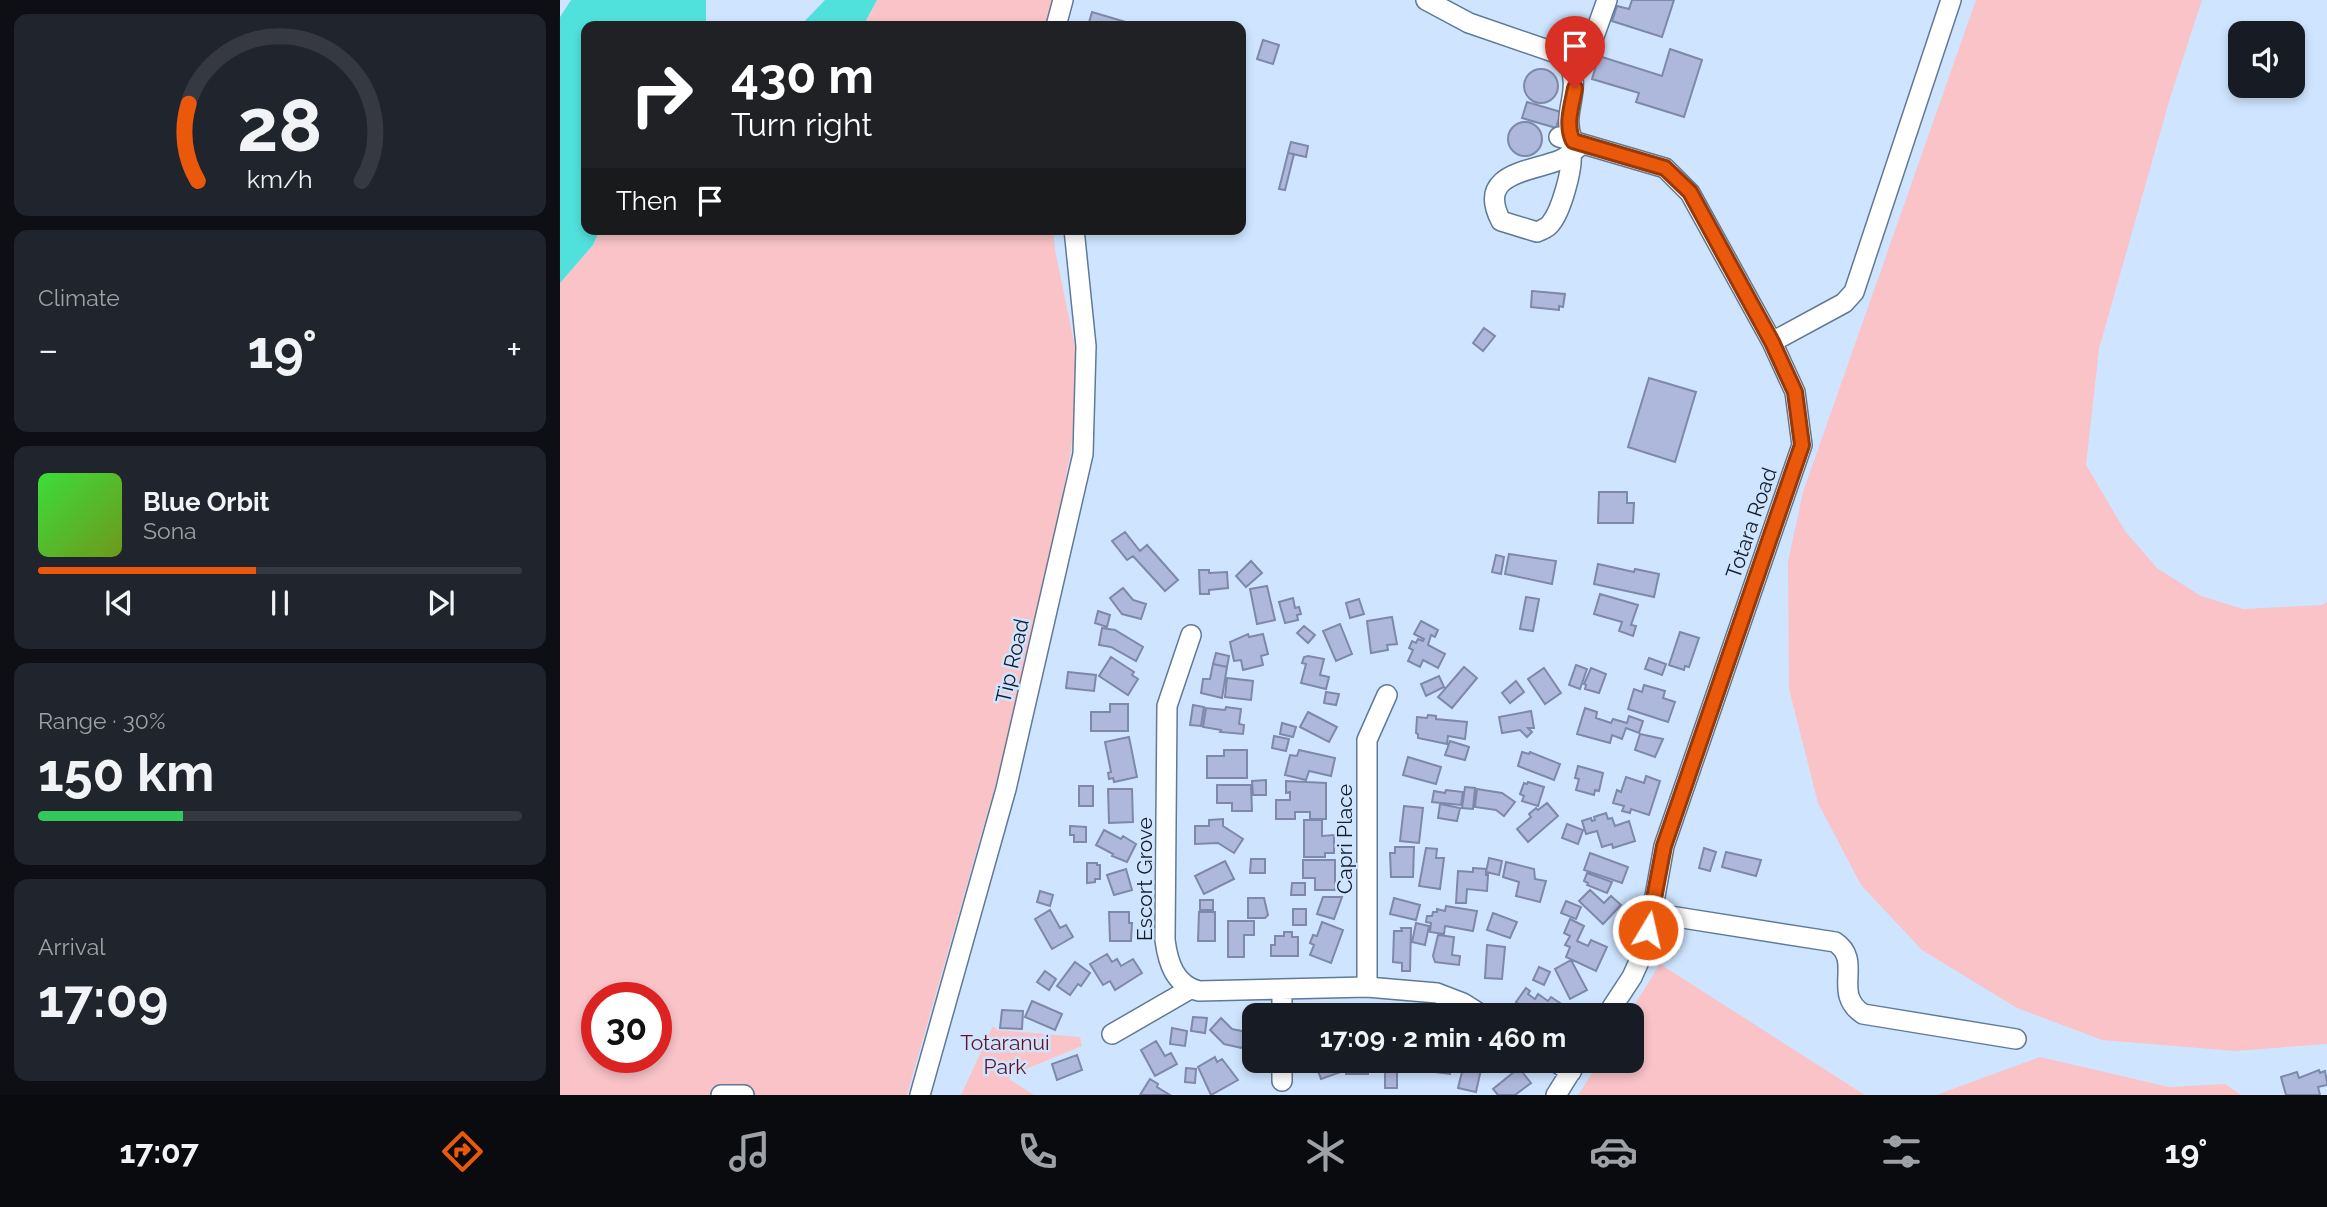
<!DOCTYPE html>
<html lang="en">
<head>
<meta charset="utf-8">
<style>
  body { margin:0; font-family:Raleway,sans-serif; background:#20242c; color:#f1f3f6; height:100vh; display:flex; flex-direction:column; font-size:26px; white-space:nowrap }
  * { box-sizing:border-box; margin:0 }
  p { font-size:23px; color:#9ea1a6 }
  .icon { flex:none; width:38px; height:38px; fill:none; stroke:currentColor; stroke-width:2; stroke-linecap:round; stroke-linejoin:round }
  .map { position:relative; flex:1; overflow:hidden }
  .details { display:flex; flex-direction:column; gap:14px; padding:14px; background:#0d0f14; width:560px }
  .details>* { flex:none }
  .banner { position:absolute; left:21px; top:21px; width:665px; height:214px; border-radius:14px; box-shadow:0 4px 10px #0003; background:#202124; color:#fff; overflow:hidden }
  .tools { position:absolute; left:1668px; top:21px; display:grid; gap:14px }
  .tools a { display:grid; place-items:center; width:77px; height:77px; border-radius:14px; background:#171b24; box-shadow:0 4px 10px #0003; font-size:35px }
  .speed { position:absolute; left:21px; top:982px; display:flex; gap:14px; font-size:35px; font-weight:700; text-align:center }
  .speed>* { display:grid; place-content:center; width:91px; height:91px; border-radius:50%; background:#171b24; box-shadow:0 4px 10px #0003; line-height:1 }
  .speed .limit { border:10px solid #d22; background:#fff; color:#111 }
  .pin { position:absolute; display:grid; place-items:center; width:60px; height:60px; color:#fff; margin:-72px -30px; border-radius:50% 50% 50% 0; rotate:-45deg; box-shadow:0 0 7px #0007 }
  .pin .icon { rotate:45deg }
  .me { position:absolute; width:77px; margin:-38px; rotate:9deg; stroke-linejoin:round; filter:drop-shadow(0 0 5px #0008) }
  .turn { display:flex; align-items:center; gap:24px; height:147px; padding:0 35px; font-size:32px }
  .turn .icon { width:91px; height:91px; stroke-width:2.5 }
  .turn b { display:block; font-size:49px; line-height:60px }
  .then { display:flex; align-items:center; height:66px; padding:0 35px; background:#0003; gap:14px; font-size:26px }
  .big { font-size:52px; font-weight:700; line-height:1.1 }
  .details .card { flex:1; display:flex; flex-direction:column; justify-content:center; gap:10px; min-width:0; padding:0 24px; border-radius:14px; background:#20242c }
  .details .dial { align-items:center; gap:0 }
  .dial svg { height:182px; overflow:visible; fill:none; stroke:#363941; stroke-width:7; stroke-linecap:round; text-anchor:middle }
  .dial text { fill:#f1f3f6; stroke:none }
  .song { display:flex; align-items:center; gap:21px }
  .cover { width:84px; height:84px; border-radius:10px; background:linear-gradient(135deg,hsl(120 70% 55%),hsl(80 70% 35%)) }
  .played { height:7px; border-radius:4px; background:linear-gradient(90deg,#ea580c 45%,#363941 45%) }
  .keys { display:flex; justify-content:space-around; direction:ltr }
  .heat { display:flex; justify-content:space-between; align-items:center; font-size:38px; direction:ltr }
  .charge { height:10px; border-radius:5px; background:linear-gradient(90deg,#34c759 30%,#363941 0) }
  .trip { position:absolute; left:682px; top:1003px; width:402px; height:70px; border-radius:14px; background:#171b24; box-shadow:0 4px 10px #0003; font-weight:700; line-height:70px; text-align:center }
  .tabs { display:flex; height:112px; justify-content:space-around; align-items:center; background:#090b0e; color:#9ea1a6 }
  .tabs .icon { width:49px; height:49px }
  .tabs .on { color:#ea580c }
  .tabs b { font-size:32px; color:#f1f3f6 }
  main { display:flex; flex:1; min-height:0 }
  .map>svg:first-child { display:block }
  .green { fill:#f9c3c8; fill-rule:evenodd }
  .water { fill:#51e1dd }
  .building { fill:#adb8dc; stroke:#7e88aa; stroke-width:2 }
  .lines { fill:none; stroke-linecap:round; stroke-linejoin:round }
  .minor-casing { stroke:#607996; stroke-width:22 }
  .minor { stroke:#fff; stroke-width:19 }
  .route-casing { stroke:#983908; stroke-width:18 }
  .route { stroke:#ea580c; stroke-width:12 }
  .labels { text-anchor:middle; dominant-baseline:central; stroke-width:5; stroke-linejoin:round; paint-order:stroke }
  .street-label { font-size:21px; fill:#141e2a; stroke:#cfe5ff }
  .park-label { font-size:21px; fill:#611426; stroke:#cfe5ff }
</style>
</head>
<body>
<main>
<section class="details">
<div class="card dial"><svg viewBox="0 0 100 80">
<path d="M14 69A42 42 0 1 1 86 69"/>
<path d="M14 69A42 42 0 0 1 10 35" stroke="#ea580c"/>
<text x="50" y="56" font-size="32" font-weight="700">28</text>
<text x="50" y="72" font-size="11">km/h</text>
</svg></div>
<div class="card"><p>Climate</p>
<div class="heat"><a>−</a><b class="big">19°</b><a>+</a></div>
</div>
<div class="card">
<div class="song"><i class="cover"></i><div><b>Blue Orbit</b><p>Sona</p></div></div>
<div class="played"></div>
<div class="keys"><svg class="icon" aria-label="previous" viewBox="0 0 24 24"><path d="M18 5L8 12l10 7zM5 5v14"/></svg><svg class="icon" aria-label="pause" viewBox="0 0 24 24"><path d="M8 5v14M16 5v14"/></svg><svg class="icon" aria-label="next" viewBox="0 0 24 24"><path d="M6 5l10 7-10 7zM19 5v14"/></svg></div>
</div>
<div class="card"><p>Range · 30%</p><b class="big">150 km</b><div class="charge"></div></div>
<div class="card"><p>Arrival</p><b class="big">17:09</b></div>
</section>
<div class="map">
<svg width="1767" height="1095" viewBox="0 0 1767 1095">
  <rect width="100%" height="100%" fill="#cfe5ff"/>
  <path class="green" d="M317 0H503L496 26H303Z
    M1416 0H1642L1610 98 1539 349 1526 465 1565 531 1597 568 1641 596 1683 609 1762 605 1767 602V1044L1675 1051 1542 1040 1457 1008 1362 950 1301 885 1258 803 1229 689 1228 562 1243 492Z
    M40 229H493L495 250 515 347V399L511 451 476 627 436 783 347 1095H0V283L33 245ZM37 998H96V1057H37Z
    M1100 964 1305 1095H1018L1040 1061 1073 1060V1015H1068Z
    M433 1026 437 1030 520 1037 522 1046 451 1075 449 1079 474 1095H401Z
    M1480 1057 1609 1087 1665 1084 1681 1095H1376Z"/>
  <path class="water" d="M11 0H146V26H26V229H40L33 245 0 283V17Z
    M265 0H317L303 26H240Z"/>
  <path class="building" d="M1072 0H1114L1102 37 1052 21 1057 6 1069 9Z
    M532 12 569 23 568 26H528Z
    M703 40 719 45 713 64 697 59Z
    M1110 49 1142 60 1124 117 1076 102 1079 93 1032 79 1039 56 1102 76Z
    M964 86a17 17 0 1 1 34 0a17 17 0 1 1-34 0Z
    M967 102 1001 112 996 128 962 118Z
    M948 139a17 17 0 1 1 34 0a17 17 0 1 1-34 0Z
    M731 142 748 146 746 157 728 153Z
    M728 153 734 154 725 190 719 189Z
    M972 291 1005 294 1003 307 999 306V310L971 307Z
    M924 328 935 336 923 351 913 343Z
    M1089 378 1136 392 1115 462 1068 447Z
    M1039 492H1067V503H1074L1073 523H1038Z
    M565 532 580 551 587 545 618 580 605 591 573 556 567 560 552 541Z
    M949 554 996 561 992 584 945 574Z
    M936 555 944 557 941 574 932 572Z
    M691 561 702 573 686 587 676 576Z
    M1038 564 1074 572 1075 569 1099 574 1094 597 1034 584Z
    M639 570H649V573L667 572 668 588 649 590V594H640Z
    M707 586 715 620 697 624 690 589Z
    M563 588 573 600 586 604 581 619 562 614 550 598Z
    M1040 594 1078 605 1071 625 1076 626 1073 636 1059 631 1062 622 1034 614Z
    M966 597 979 599 973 631 960 629Z
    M733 598 735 608 739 607 741 614 737 615 738 620 725 623 719 602Z
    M799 599 804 614 790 618 786 603Z
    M538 611 550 615 547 627 535 623Z
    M832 617 837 644 827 645 828 650 811 653 807 621Z
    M861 621 878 630 875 637 871 635 868 645 885 654 878 668 863 660 860 667 848 661 853 650 849 648 852 641 856 643 858 639 863 641 864 639 854 634Z
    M780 624 792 654 776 661 763 631Z
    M744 626 755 635 748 643 737 633Z
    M542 628 555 630 583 647 576 661 551 647 539 645Z
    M1120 632 1139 638 1129 667 1125 666 1124 670 1109 665Z
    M688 634 689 637 703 634 708 654 701 656 703 665 683 670 681 660 674 661 670 642Z
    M656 653 669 656 667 667 653 664Z
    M748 656 764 659 760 675 769 677 766 689 741 683 746 664 742 663 744 657Z
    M551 657 574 672 572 675 578 679 568 695 539 676Z
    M1089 658 1106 664 1102 675 1085 669Z
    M653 664 667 667 662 698 641 693 643 679H650Z
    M1016 665 1027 669 1020 689 1009 685Z
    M904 667 917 678 892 708 878 697Z
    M984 668 1001 693 985 704 968 679Z
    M1031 668 1046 674 1039 693 1025 689 1026 685 1024 684Z
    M508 672 536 675 534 691 506 688Z
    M879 676 884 687 866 696 861 684Z
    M667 678 693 681 691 700 665 697Z
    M956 681 964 692 950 703 942 693Z
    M1084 685 1105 691 1103 698 1115 702 1108 722 1068 709 1074 689 1082 692Z
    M766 692 779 694 776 705 764 703Z
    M550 704H568V731H531V712H550Z
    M633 705 644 707 641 726 630 725Z
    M666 707 681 709 679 724 684 725 683 734 660 732 661 730 643 727 646 708 665 710Z
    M1025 708 1037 712 1036 718 1051 723 1053 719 1067 723 1069 716 1083 721 1079 733 1066 728 1062 739 1052 735 1050 743 1017 734Z
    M971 711 974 728H968L972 732 967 737 960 730 942 733 939 717Z
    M748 712 777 727 769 742 740 727Z
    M868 715 876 716V719L907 722 905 739 888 736 887 744 858 738V734L856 733 857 717 867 718Z
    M722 723 736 727 733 737 720 734Z
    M1080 734 1103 739 1095 757 1075 750Z
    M714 736 729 739 726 751 712 748Z
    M569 737 577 777 554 782 553 778 549 779 548 773 551 772 545 742Z
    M890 741 909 747 905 760 885 755Z
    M664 750H687V778H647V756H664Z
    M739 750 775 758 771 776 749 771 746 780 725 775 730 755 737 756Z
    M962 752 969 754 970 752 1000 764 994 780 958 766Z
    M848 757 881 767 876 784 843 775Z
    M1018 766 1043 773 1039 791 1035 790 1034 795 1016 790 1019 779 1015 778Z
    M1086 776 1100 781 1089 815 1071 809 1070 813 1062 811 1064 806 1053 803 1057 790 1061 792 1066 777 1084 783Z
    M706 780V795H693L692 781Z
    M726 781 766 783V819H750V812H735V819H716V800H730V792L726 793Z
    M968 782 984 787 978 806 962 801 964 796 960 794 964 783 967 784Z
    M657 785H691L692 811H672V803H657Z
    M519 786H533V806H519Z
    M905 787 915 788 913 809 902 808Z
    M548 789H572L573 822 549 823Z
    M917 789 942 793 955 802 944 816 936 810 915 807Z
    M886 790 903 792 901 805 872 802 874 791 885 793Z
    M987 803 998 816 968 842 957 829 971 817 969 814 976 808 978 810Z
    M880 804 900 808 897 821 878 818Z
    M844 806 863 808 859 843 840 841Z
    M1046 813 1048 819 1052 818 1055 826 1069 821 1075 841 1053 848 1052 844 1042 847 1037 831 1026 834 1022 821 1031 818 1032 821 1035 820 1034 817Z
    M663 819V826L683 839 674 853 658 843 635 844V826H649V820Z
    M744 820H762V836L774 835V853H765V857H744Z
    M1007 824 1023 830 1018 844 1002 838Z
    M510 826 526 827V842H514V835H510Z
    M544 830 561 839 563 836 576 844 567 862 552 856 553 854 536 845Z
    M835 847H854L853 877H831L830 853H835Z
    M866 848 877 849 876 858H884L880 889 859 886Z
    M1144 848 1156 852 1150 871 1139 868Z
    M1166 852 1201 860 1196 876 1162 867Z
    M1030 853 1068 867 1062 883 1024 870Z
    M929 858 942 861 939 875 926 872Z
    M691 859H705V873H690Z
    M743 860H775V890H755V878H743Z
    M665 861 674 879 644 894 635 876Z
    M946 862 974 869 975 879 986 881 980 902 956 896 959 882 943 877Z
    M527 863H537V865H540V879H535V882L527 883Z
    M913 868 926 869V875H928L927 891 907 889 906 903H896L898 871 913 872Z
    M566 869 572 890 554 895 547 875Z
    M1027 873 1052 882 1047 893 1027 885 1028 883 1024 881Z
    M732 883H745V895H731Z
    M1030 890 1044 903 1051 896 1061 905 1043 924 1019 901Z
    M480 891 493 895 490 906 477 902Z
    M763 897H782L774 919 757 914Z
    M688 898H704L708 915 705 918H688Z
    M834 898 860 905 856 920 830 914Z
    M640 900H653V910H640Z
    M1006 901 1021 907 1016 919 1001 913Z
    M886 906 917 911 913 931 885 926 884 934 870 932 871 923 866 922 867 916H872L873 912H877V909L885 911Z
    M733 909H746V925H733Z
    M490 910 500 928 506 925 513 937 492 949 475 919Z
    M549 912H569V923H572L571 941H550Z
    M639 912H655V941H638Z
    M933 913 957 922 950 938 927 930Z
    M1010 919 1024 926 1017 941 1028 946 1031 940 1047 947 1036 971 1006 957 1010 947 1005 945 1010 936 1004 933Z
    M668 921H694V935H684V957H668Z
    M762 922 783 930 771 963 750 955 754 945 750 943 753 935 757 936Z
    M856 923 869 926 865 945 852 942Z
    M841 928H851L850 971H842V963L833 962 834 931H842Z
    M724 932H732V937H738V956H711V945H715V936H724Z
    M878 935 894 937 892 955 900 956 899 965 875 962 873 956Z
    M927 945 945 947 942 979 925 978Z
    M547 954 552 962 557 959 561 966 573 959 582 973 555 990 550 981 543 985 530 964Z
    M1011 960 1027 990 1010 999 995 969Z
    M515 962 530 973 521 986 518 984 510 995 497 986Z
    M979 967 990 972 984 985 973 980Z
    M485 971 496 979 489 990 477 982Z
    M966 988 970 991 968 994 975 999 978 994 988 1001 991 997 1009 1009 1004 1015H975L956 1002Z
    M472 1001 502 1014 495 1030 465 1017Z
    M442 1010 463 1011 462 1029 440 1028Z
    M633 1017 647 1018 645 1033 631 1031Z
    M661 1018 672 1029 687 1032 682 1048 664 1044 650 1030Z
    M612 1028 627 1031 625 1046 610 1044Z
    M596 1041 605 1056 611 1053 617 1064 595 1076 581 1050Z
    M517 1055 522 1070 497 1080 492 1064Z
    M655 1057 657 1062 662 1059 678 1080 651 1095 638 1067Z
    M754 1060H777L781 1072 761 1079Z
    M829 1060 856 1061 855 1069 828 1066Z
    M865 1060H892L890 1074 858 1070 859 1062 864 1063Z
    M905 1060H923L916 1092 898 1088Z
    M786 1061H808V1074H786Z
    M626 1068 636 1069 635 1083 625 1082Z
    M959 1068 971 1083 955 1095H938L933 1089Z
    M1759 1070 1760 1073 1765 1071 1767 1082V1085L1758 1087 1760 1095H1726L1721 1077 1737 1072 1739 1078Z
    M825 1072H837V1088H825Z
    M590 1079 598 1084 597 1087 610 1095H580Z"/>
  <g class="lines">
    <g class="minor-casing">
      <path id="minor" d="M866 0 909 23 1005 56C1026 90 999 111 1013 141
        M496 26 503 0
        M1008 61 1032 42 1047 0
        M999 137 1105 168 1130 193 1212 342 1235 392 1242 445 1104 846 1086 946 1072 977 1047 1015
        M1011 154C1013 169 1001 211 991 223 988 228 983 229 977 232L941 221C916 173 969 172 1000 160 1009 156 1015 150 1022 144
        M1212 342 1284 303 1294 292 1391 0
        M631 635 607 706 605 940C608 963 615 985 639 991L807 987 877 993 903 1003 922 1015
        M1091 913 1275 942C1304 961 1271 993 1303 1014L1456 1039
        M807 987V740L827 695
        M722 1015V990
        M552 1034 630 989
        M993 1060 1011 1072
        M722 1081V1060
        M161 1095H184
        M360 1095 446 789 523 454 526 346 514 229
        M996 1095 1018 1060"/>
    </g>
    <use href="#minor" class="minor"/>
  </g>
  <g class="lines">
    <g class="route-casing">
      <path id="route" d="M1015 88C1012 106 1005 124 1013 141L1105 168 1130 192 1212 342 1235 392 1242 445 1104 846 1088 930"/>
    </g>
    <use href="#route" class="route"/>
  </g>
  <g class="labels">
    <g class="street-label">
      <text transform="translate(1191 523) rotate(-71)">Totara Road</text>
      <text transform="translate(452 661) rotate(-77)">Tip Road</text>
      <text transform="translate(784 839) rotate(-90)">Capri Place</text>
      <text transform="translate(584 879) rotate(-90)">Escort Grove</text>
    </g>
    <g class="park-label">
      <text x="445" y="1042">Totaranui<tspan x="445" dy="24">Park</tspan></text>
    </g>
  </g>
</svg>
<div class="tools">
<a><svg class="icon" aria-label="sound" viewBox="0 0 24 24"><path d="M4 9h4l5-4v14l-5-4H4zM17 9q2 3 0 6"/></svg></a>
</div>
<div class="speed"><div class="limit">30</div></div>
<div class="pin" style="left:1015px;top:88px;background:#d93025"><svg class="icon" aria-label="arrive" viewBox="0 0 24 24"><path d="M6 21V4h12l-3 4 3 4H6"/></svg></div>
<svg class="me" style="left:1088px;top:930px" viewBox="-20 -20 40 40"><circle r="17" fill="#ea580c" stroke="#fff" stroke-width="3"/><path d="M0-11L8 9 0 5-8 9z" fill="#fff"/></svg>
<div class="trip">17:09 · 2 min · 460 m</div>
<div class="banner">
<div class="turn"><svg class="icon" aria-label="right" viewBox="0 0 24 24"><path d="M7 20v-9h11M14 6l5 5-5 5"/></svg><div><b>430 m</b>Turn right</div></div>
<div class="then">Then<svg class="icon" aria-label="arrive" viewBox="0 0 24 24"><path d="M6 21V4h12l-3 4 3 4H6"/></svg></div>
</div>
</div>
</main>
<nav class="tabs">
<b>17:07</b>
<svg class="icon on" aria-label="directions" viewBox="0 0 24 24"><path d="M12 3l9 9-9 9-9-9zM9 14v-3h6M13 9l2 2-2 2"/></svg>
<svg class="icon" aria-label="music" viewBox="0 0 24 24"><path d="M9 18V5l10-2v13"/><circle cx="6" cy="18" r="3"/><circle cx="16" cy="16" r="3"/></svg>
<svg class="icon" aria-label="phone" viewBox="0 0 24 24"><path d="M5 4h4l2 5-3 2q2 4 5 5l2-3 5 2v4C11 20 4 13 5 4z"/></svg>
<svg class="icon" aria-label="climate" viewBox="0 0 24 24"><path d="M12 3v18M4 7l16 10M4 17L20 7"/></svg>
<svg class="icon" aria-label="car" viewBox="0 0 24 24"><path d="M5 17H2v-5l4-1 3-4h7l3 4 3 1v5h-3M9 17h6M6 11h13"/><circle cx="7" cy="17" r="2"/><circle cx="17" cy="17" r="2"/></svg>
<svg class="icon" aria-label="filters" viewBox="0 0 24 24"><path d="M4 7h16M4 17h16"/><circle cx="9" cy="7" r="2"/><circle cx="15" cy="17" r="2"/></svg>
<b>19°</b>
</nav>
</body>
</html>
